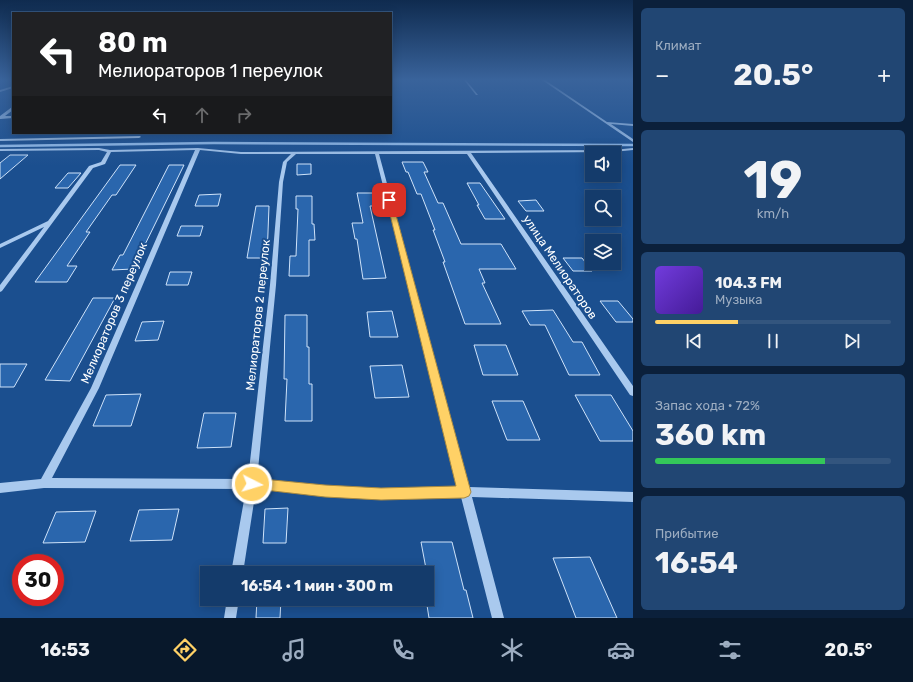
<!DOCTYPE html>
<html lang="ru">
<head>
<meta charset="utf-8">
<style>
  body { margin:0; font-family:Rubik,sans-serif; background:#214673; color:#f1f3f6; height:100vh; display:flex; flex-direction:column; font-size:15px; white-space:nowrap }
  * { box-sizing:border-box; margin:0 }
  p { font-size:13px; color:#9dadc1 }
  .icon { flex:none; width:22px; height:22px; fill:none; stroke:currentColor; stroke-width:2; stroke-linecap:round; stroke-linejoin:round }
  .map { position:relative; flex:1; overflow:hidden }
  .details { display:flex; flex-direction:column; gap:8px; padding:8px; background:#0b203b; width:280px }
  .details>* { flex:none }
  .hud { position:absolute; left:12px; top:12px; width:380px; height:122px; border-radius:0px; box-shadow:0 2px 10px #0003,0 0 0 1px #33557e; background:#202124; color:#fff; overflow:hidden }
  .fabs { position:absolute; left:585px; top:146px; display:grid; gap:8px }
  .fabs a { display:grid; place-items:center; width:36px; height:36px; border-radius:0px; background:#143b6b; box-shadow:0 2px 10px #0003,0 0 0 1px #33557e; font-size:20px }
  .speed { position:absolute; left:12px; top:554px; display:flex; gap:8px; font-size:20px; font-weight:700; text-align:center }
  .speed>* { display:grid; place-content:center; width:52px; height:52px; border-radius:50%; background:#143b6b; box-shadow:0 2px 10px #0003,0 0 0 1px #33557e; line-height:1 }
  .speed .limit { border:6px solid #d22; background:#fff; color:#111 }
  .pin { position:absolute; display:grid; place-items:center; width:34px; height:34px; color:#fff; margin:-17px; border-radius:8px; box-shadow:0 2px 6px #0006 }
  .me { position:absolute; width:44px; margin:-22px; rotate:95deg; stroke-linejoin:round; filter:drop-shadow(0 0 3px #0008) }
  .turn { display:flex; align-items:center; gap:14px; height:84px; padding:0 20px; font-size:18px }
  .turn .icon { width:52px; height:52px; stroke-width:2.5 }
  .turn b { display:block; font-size:28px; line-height:34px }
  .lanes { display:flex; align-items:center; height:38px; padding:0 20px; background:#0003; justify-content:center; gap:20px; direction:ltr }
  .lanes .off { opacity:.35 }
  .big { font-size:30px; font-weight:700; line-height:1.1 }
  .details .tile { flex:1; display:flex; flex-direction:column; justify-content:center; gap:6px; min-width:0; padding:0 14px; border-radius:6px; background:#214673 }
  .details .dial { align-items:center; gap:0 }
  .dial b { font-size:52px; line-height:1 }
  .song { display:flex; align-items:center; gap:12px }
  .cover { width:48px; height:48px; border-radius:6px; background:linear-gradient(135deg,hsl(260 70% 55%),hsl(260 70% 35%)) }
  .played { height:4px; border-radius:2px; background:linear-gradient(90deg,#ffd166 35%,#33557e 35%) }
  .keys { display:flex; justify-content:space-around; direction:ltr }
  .heat { display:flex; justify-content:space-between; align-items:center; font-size:22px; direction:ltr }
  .charge { height:6px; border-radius:3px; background:linear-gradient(90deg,#34c759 72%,#33557e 0) }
  .trip { position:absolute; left:200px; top:566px; width:234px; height:40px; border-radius:0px; background:#143b6b; box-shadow:0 2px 10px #0003,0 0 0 1px #33557e; font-weight:700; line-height:40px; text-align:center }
  .dock { display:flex; height:64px; justify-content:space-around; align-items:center; background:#08182b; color:#9dadc1 }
  .dock .icon { width:28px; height:28px }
  .dock .current { color:#ffd166 }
  .dock b { font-size:18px; color:#f1f3f6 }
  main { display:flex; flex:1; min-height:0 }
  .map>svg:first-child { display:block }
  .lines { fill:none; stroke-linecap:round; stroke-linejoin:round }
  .stream { stroke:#9cc4f0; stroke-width:2.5 }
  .building { fill:#2a66ad; stroke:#cfe3fa }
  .minor { fill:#a9c9ee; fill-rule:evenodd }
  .route { fill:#ffd166; stroke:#a68842 }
  .labels { text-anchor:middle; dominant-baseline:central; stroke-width:4; stroke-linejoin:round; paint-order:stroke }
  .street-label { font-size:12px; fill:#fff; stroke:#1b4f8f }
</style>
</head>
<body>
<main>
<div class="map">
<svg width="633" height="618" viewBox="0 0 633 618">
  <rect width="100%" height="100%" fill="#1b4f8f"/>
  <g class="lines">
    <path class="stream" d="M0 146 214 143 633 145"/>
  </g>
  <path class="building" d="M10 155H28L0 179V163Z
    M402 162H423L428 172H424L438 203H443L461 244H501L516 269H479L485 283H482L501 324H465L443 262H445L433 230H435L421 194H417L408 172H406Z
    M297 164H311V174L297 175Z
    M120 165H136L116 195H112L86 232H90L67 266H77L67 282H35Z
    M169 165H184L133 269 112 270 120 255H123Z
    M68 173H81L68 188H55Z
    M467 183H480L505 219H485L477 205H479Z
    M357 193H373L376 206H370L386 278 363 279 357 239H355L352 223H363Z
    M221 194 218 206H195L199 195Z
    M296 196H312V224H314L315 240H309V276H289L290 256H296L298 209H296Z
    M536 200 544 211H526L518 201Z
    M256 206H269L267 258H247Z
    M181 226H203L200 236H177Z
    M563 258H582L592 271H573Z
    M170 272H192L188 285H166Z
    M93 298H115L70 381 45 380Z
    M600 301H618L633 319V322H616Z
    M553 310 573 342H582L600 375H569L545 325H530L522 311Z
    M392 311 398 337H370L367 312Z
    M285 315H307V347H309V384H312V421H285L287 379H284Z
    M164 321 158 340 135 341 142 322Z
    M474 345H506L518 375H483Z
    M0 364H27L14 387H0Z
    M402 365 409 397 375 398 370 366Z
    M141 394 131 426H93L106 395Z
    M575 395H611L633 431V441H600Z
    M492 401H523L540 440H507Z
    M204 413H236L231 447 197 448Z
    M288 508 286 543H263L265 509Z
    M179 509 172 540 130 541 139 510Z
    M96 511 85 542 43 543 56 512Z
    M421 542H452L464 590H466L473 618H429L426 599 427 590H430Z
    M590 557 617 618H576L553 558Z
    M257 599H281L280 618H256Z"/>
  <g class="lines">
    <path class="minor" d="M464 80H466L478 95H476Z
      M542 80H545L607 122 633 124V126L611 124 633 139V142Z
      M13 86V88L0 92V90Z
      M12 107H13V110L5 116H13V118L0 119V116Z
      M140 136 141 137 139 138 0 141V139Z
      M99 148 110 150 198 148 241 152 613 150 633 148V150L613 152 471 153 633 386V396L630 395 467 154H379L469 487 633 492V502L472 497 504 618H492L461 497 381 499 325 496 256 489 243 573H231L246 489 44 488 0 493V483L41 479 91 388 195 150 111 152 105 164 93 168 2 291 0 292V285L44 227 0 248V244L48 221 89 166 101 162 107 152 99 150 0 151V149ZM200 150 241 154H291L283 162 279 182 270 285 248 479 52 478 99 388ZM296 154H375L459 487 381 489 325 486 257 480 276 285 283 182 287 162Z
      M227 599H239L236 618H224Z"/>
  </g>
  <linearGradient id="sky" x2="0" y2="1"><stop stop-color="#0f2b4f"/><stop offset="0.48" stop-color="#39639b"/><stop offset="1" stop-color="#39639b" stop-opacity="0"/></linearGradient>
  <rect width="633" height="166" fill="url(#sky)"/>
  <path class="route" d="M386 198 392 200 471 492 469 496 464 498 381 500 325 497 247 488 245 484 247 480 252 478 325 485 381 488 456 486Z"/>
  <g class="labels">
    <g class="street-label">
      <text transform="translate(560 267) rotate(56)">улица Мелиораторов</text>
      <text transform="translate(114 313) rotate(-67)">Мелиораторов 3 переулок</text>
      <text transform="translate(258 315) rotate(-84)">Мелиораторов 2 переулок</text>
    </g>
  </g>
</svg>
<div class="fabs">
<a><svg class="icon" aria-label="sound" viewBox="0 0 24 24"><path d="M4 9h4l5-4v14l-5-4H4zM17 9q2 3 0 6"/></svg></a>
<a><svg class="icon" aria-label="search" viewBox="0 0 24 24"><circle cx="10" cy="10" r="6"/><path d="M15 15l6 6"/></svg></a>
<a><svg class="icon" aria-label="layers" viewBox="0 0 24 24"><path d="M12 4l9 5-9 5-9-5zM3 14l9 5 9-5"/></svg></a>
</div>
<div class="speed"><div class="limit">30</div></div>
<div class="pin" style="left:389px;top:200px;background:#d93025"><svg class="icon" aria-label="arrive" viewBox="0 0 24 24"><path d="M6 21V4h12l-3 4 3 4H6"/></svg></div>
<svg class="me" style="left:252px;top:484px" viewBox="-20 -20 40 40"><circle r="17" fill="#ffd166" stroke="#fff" stroke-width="3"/><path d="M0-11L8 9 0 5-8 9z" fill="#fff"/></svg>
<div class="trip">16:54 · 1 мин · 300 m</div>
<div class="hud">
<div class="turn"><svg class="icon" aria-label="left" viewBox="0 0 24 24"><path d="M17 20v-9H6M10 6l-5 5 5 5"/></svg><div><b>80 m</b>Мелиораторов 1 переулок</div></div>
<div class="lanes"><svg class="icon" aria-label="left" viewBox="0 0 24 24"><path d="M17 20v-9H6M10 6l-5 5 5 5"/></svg><svg class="icon off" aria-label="ahead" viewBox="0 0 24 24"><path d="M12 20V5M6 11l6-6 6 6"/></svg><svg class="icon off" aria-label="right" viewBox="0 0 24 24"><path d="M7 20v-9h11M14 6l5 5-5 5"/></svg></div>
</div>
</div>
<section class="details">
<div class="tile"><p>Климат</p>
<div class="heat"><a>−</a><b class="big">20.5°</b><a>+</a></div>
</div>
<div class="tile dial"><b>19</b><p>km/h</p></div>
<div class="tile">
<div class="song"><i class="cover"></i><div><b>104.3 FM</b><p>Музыка</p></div></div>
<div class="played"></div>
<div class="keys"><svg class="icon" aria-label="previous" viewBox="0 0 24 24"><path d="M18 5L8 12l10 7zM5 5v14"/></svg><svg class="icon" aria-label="pause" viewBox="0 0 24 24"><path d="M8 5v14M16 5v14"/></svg><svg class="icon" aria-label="next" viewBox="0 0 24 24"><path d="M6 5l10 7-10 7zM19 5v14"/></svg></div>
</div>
<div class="tile"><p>Запас хода · 72%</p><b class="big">360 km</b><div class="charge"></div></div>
<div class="tile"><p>Прибытие</p><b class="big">16:54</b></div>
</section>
</main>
<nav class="dock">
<b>16:53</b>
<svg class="icon current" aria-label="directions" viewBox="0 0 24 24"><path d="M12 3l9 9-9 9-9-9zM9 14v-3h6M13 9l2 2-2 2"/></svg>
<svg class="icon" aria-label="music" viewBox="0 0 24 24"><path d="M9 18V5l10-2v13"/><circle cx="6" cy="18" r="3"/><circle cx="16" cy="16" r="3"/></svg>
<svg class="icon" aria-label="phone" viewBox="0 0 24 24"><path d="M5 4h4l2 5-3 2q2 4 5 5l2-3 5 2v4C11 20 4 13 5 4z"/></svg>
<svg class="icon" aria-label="climate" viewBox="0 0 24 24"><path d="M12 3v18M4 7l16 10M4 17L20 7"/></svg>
<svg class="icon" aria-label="car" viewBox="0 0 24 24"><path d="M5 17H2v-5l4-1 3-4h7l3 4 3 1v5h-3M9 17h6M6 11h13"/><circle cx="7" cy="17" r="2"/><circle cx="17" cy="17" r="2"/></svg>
<svg class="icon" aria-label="filters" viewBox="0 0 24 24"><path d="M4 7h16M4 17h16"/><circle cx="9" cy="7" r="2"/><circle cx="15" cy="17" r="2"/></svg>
<b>20.5°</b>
</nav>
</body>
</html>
